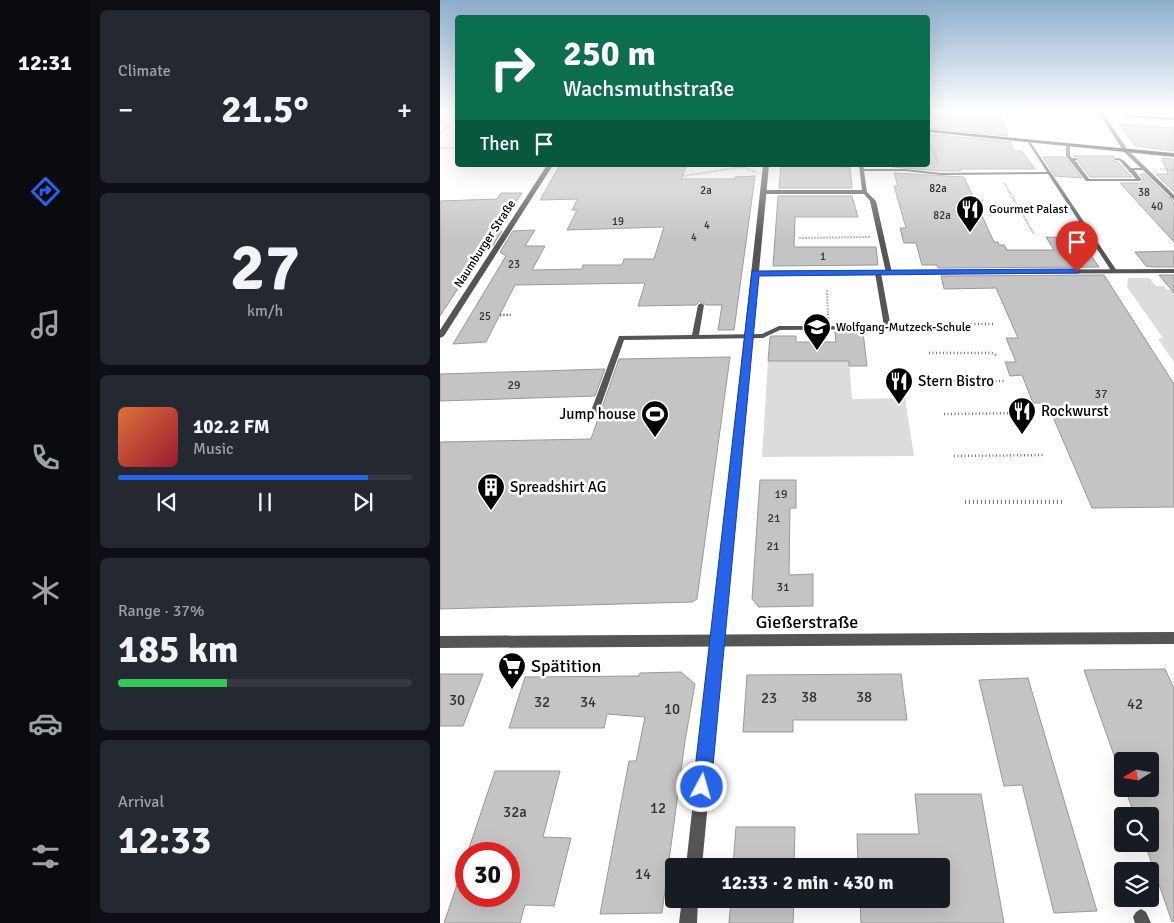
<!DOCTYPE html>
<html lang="en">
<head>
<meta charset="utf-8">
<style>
  body { margin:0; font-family:Signika,sans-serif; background:#242831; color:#f1f3f6; height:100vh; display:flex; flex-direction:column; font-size:19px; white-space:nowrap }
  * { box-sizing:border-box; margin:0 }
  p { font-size:16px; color:#9ea1a6 }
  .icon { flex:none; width:28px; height:28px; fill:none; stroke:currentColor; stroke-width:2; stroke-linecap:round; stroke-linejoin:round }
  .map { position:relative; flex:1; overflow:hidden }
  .drawer { display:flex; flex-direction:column; gap:10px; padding:10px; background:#0d0f14; width:350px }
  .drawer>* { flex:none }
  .hud { position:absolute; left:15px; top:15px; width:475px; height:152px; border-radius:5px; box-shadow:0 5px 20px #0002; background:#0b6e4f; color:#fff; overflow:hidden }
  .needle { width:32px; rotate:259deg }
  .tools { position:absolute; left:674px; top:752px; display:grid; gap:10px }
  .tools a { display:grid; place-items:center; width:45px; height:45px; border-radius:5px; background:#171b24; box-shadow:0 5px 20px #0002; font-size:25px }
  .speed { position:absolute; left:15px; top:842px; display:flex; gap:10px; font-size:25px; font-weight:700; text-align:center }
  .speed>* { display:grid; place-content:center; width:65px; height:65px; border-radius:50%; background:#171b24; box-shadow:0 5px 20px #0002; line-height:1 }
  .speed .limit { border:8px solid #d22; background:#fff; color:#111 }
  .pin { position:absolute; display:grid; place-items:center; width:42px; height:42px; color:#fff; margin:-51px -21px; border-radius:50% 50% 50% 0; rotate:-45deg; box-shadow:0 0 5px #0007 }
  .pin .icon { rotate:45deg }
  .me { position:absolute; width:55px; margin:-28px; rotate:6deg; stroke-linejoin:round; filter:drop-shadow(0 0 4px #0008) }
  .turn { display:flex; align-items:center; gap:18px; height:105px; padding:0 25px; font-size:22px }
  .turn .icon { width:65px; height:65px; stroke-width:2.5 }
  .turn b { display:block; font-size:35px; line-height:42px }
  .then { display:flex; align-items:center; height:48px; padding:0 25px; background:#0003; gap:10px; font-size:19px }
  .big { font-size:38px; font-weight:700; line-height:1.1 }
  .drawer .widget { flex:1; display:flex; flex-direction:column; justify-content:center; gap:8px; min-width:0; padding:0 18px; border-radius:8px; background:#242831 }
  .drawer .dial { align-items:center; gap:0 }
  .dial b { font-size:65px; line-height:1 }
  .song { display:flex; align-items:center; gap:15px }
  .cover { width:60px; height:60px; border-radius:8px; background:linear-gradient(135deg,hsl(20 70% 55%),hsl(350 70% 35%)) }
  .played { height:5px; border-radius:2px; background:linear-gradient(90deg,#2563eb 85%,#363941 85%) }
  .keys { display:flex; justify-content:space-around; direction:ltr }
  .heat { display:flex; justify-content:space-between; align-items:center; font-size:28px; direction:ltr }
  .charge { height:8px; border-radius:4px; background:linear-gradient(90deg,#34c759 37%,#363941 0) }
  .trip { position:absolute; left:225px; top:858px; width:285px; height:50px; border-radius:5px; background:#171b24; box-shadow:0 5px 20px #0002; font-weight:700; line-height:50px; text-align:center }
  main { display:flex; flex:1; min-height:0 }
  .tab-bar { display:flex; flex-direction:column; width:90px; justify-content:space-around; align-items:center; background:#090b0e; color:#9ea1a6 }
  .tab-bar .icon { width:35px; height:35px }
  .tab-bar .on { color:#2563eb }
  .tab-bar b { font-size:22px; color:#f1f3f6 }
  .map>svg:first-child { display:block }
  .green { fill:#dcdcdc }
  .building { fill:#c4c4c4; stroke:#999 }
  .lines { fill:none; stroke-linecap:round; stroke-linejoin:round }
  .minor-tunnel { stroke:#d9d9d9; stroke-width:5; stroke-dasharray:5 2.5; stroke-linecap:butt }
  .path-far2 { stroke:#777; stroke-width:2; stroke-dasharray:0.5 1; stroke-linecap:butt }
  .path-far1 { stroke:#777; stroke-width:2.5; stroke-dasharray:1 2.5; stroke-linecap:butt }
  .path { stroke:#777; stroke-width:4; stroke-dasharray:1 3; stroke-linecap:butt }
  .service { fill:#555; fill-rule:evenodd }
  .minor { fill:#555; fill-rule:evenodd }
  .tertiary { fill:#555; fill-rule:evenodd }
  .secondary { fill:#222; fill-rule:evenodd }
  .tram { stroke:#000; stroke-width:1 }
  .route { fill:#2563eb; stroke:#184099 }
  .labels { text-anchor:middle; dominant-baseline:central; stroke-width:5; stroke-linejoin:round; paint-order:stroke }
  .far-number-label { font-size:11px; fill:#313131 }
  .far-poi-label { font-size:12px; fill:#000; stroke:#fff; text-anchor:start }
  .far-street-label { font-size:12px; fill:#000; stroke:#fff }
  .number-label { font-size:12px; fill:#313131 }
  .poi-label { font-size:15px; fill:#000; stroke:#fff; text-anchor:start }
  .near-number-label { font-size:15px; fill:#313131 }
  .near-street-label { font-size:18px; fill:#000; stroke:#fff }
  .near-poi-label { font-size:18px; fill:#000; stroke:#fff; text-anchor:start }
</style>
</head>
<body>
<main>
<nav class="tab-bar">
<b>12:31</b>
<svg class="icon on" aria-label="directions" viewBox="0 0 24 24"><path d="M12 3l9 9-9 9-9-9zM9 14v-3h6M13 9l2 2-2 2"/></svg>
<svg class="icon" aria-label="music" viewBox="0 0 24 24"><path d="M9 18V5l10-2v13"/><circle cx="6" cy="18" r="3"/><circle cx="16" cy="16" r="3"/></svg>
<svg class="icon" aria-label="phone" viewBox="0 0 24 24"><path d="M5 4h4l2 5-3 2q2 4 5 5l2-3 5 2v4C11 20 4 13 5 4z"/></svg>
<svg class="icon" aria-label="climate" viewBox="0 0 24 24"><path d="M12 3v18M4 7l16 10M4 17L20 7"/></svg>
<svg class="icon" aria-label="car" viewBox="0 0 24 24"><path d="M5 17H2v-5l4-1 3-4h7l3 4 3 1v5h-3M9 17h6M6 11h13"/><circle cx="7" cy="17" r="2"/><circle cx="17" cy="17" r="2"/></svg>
<svg class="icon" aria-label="filters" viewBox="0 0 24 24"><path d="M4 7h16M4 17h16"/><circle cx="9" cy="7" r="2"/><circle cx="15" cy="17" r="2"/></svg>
</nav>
<section class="drawer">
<div class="widget"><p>Climate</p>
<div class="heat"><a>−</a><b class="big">21.5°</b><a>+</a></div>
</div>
<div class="widget dial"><b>27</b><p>km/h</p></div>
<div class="widget">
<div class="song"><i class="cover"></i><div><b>102.2 FM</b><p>Music</p></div></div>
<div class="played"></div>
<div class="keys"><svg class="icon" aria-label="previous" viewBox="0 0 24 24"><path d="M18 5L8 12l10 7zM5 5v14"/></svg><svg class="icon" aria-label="pause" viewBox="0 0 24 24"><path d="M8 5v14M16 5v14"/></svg><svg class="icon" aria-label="next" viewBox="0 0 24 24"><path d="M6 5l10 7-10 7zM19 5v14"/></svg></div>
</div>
<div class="widget"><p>Range · 37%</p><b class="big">185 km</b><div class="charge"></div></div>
<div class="widget"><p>Arrival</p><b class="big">12:33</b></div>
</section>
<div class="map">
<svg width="734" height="923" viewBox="0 0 734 923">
  <rect width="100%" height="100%" fill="#fff"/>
  <path class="green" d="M688 278H709L716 286H724L727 290H734V362L718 339 723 338 687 287Z
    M328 361H409L412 399 465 398 474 456 322 457Z"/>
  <path class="building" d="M513 112H559L568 136 488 128V114H514Z
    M679 124 734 128V151L695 146Z
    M488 134 571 142 574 151H582L595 169H520L521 171H501L452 167V165H488Z
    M633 156H674V161L678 162 692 177H650L638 161V157Z
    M603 157H625L642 178 615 176Z
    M722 158 734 159V192L716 174H728Z
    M120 165H247L241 179H295V177L315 176 294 330H278L282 305H266L260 301 256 305 198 306 205 283 75 285 46 342 13 344 66 256 60 252 73 231 95 230 85 246H105L92 270 142 269 143 265H182L184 259H214L224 227 127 230 137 210H132L138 199 100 200Z
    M341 165 410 167 412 188H339Z
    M454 173 524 177 554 242H558L559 245H564L567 250H614L606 237 639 238 659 267 498 268 497 265H482L476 243H464L460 228H466L454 186H458Z
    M700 174H705L734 202V242L680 183H701L704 180Z
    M61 193H82L56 231H62L52 247 47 244 0 316V201L57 199Z
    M338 196H412L418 217H355L354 247H436L438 265 333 266Z
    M734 251V267H713L706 266 695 252Z
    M664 275 734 384V507L652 508 607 403H593L582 375 570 376 565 362H576L566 338H578L556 288 504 289 501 276Z
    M719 275H734V293Z
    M395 332H423L427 366H409V361H328L330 337 332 336H356V342H396Z
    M290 357 257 599 252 602 0 609V442L151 439 179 359Z
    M165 369 155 396 0 401V374Z
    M320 480H356V508H350L349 575 373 574V606L319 607 312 599Z
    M725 669 734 688V921L732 922 705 844H710V816H695L685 789H710V761H676L644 670Z
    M241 672 255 684 245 741 222 913 160 914 189 761H196L205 717 167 714 164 728H69L85 677 199 676 200 673Z
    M0 674H43L23 726H0Z
    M461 674 467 720H353V732H303L307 675Z
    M588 678 605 736 657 911 614 913 582 785 564 786 539 680Z
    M55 771H120L103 837 131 838 114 906 85 905 80 923H4L24 864H26V896H69V854H27Z
    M475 794H541L564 923H421L420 899H501V866H418L417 834H479Z
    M296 827H355L354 866H293Z
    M291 899H354L353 923H289Z"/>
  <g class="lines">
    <path class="minor-tunnel" d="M673 115 686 116"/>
    <path class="path-far2" d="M0 133 18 117
      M488 140 498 164
      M0 148H18
      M720 169 734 170
      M243 176 302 167 316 172
      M564 183 594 234
      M535 201H543
      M359 238 430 237
      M387 290 388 315
      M60 315H71"/>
    <path class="path-far1" d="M388 314V320
      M60 315H71
      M482 324H555
      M489 353H552L556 355
      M496 381H566
      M504 414 589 413
      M514 456 605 455"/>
    <path class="path" d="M525 502H623"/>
    <path class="service" d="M589 140 677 271 676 272H672L608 174 501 175 465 171H424L427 192 436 201 452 273 449 275 446 273 430 201 424 194H323L320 192 323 190H422L419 165H423L424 169H465L501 173 607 172 587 141Z
      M628 144 630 145V156L632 158H637V160H635L649 179H696L679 160H675V158C683 157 686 163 691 168H705L707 169 705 170H694L702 180 700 181H646L626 156V145Z
      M438 271 441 273 451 328 450 329 340 330 323 338 184 340 159 411 155 414 151 411 179 336 252 335 258 305 261 303 264 305 259 335 322 334 339 326H444L435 273Z
      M701 909 706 912 711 923H695L693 917 696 912Z"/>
    <path class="minor" d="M658 112H662L688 150 734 195V200L684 152Z
      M686 115 734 118V120L684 117Z
      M15 131H18V133H15Z
      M107 165H113L4 336 0 338V330Z
      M323 165H329L319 271 734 269V273L318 275 262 866H246Z
      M242 899H258L257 923H239Z"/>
    <path class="tertiary" d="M734 632V644L0 648V636Z"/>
    <path class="secondary" d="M488 130 734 153V157L488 132Z"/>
    <path class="tram" d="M488 130 734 155"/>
  </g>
  <linearGradient id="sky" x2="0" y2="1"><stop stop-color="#8cadcc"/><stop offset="0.46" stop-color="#fff"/><stop offset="1" stop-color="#fff" stop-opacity="0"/></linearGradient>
  <rect width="734" height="241" fill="url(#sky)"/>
  <path class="route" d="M637 269 639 270V273L319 276 271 787 268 793 262 795 256 793 253 787 312 271Z"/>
  <defs>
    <g id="restaurant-pin" transform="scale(1.4375)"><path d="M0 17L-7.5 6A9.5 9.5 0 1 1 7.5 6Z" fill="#000" stroke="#fff"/><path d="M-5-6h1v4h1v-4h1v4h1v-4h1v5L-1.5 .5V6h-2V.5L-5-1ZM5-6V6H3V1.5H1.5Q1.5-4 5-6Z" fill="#fff"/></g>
    <g id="school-pin" transform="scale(1.4375)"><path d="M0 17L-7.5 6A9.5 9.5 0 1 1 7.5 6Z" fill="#000" stroke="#fff"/><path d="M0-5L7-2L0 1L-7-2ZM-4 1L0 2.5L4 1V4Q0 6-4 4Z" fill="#fff"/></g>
    <g id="stadium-pin" transform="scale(1.4375)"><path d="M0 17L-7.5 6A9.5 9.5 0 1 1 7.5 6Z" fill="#000" stroke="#fff"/><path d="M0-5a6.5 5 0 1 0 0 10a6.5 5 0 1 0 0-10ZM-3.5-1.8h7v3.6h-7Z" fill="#fff"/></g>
    <g id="building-pin" transform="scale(1.4375)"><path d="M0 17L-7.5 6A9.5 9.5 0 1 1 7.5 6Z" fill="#000" stroke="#fff"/><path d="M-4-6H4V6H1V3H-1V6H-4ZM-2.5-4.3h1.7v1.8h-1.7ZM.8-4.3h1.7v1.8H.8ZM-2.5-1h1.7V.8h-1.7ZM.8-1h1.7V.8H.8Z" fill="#fff"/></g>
    <g id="supermarket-pin" transform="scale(1.4375)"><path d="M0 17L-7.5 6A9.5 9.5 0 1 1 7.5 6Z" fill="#000" stroke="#fff"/><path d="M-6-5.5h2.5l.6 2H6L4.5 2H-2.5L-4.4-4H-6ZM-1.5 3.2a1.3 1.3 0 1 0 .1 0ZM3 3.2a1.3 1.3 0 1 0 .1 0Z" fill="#fff"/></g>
  </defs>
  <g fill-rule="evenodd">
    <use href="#restaurant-pin" x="530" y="209"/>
    <use href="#school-pin" x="377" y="327"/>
    <use href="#restaurant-pin" x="459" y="381"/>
    <use href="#restaurant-pin" x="582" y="411"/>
    <use href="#stadium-pin" x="215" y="414"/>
    <use href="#building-pin" x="51" y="487"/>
    <use href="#supermarket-pin" x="72" y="666"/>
  </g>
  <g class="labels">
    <g class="far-number-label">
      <text x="498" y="188">82a</text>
      <text x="266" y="190">2a</text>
      <text x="704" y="192">38</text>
      <text x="717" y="206">40</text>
      <text x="502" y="215">82a</text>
      <text x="178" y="221">19</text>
      <text x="267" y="225">4</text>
      <text x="254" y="237">4</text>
      <text x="383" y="256">1</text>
      <text x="74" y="264">23</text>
      <text x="45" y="316">25</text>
    </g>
    <g class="far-poi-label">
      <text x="549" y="209">Gourmet Palast</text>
      <text x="396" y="327">Wolfgang-Mutzeck-Schule</text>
    </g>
    <g class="far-street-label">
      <text transform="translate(45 244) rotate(-57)">Naumburger Straße</text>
    </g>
    <g class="number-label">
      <text x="74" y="385">29</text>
      <text x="661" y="394">37</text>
      <text x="341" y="494">19</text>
      <text x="334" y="518">21</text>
      <text x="333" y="546">21</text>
      <text x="343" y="587">31</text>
    </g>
    <g class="poi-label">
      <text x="478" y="381">Stern Bistro</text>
      <text x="601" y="411">Rockwurst</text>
      <text x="196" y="414" text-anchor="end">Jump house</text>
      <text x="70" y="487">Spreadshirt AG</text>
    </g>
    <g class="near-number-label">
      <text x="369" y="697">38</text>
      <text x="424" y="697">38</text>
      <text x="329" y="698">23</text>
      <text x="17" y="700">30</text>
      <text x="102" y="702">32</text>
      <text x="148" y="702">34</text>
      <text x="695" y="704">42</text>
      <text x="232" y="709">10</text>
      <text x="218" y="808">12</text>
      <text x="75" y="812">32a</text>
      <text x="203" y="874">14</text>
    </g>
    <g class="near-street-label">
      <text x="367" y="622">Gießerstraße</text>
    </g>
    <g class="near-poi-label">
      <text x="91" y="666">Spätition</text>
    </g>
  </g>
</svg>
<div class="tools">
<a><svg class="needle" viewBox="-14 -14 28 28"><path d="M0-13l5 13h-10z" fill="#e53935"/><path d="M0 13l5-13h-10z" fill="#9ea1a6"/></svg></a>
<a><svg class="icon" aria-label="search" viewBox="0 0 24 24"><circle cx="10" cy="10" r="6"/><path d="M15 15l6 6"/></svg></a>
<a><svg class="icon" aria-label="layers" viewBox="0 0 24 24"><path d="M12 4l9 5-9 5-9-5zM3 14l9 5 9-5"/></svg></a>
</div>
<div class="speed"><div class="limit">30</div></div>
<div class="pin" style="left:637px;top:272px;background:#d93025"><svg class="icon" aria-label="arrive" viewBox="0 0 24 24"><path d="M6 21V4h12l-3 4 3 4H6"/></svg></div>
<svg class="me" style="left:262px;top:787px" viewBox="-20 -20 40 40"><circle r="17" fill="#2563eb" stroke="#fff" stroke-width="3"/><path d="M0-11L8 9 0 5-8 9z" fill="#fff"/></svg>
<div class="trip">12:33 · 2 min · 430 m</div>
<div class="hud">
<div class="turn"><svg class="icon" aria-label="right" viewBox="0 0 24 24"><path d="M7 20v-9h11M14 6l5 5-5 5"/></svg><div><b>250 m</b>Wachsmuthstraße</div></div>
<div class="then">Then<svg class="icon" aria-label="arrive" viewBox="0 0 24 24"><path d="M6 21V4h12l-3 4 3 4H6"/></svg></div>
</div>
</div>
</main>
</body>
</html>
